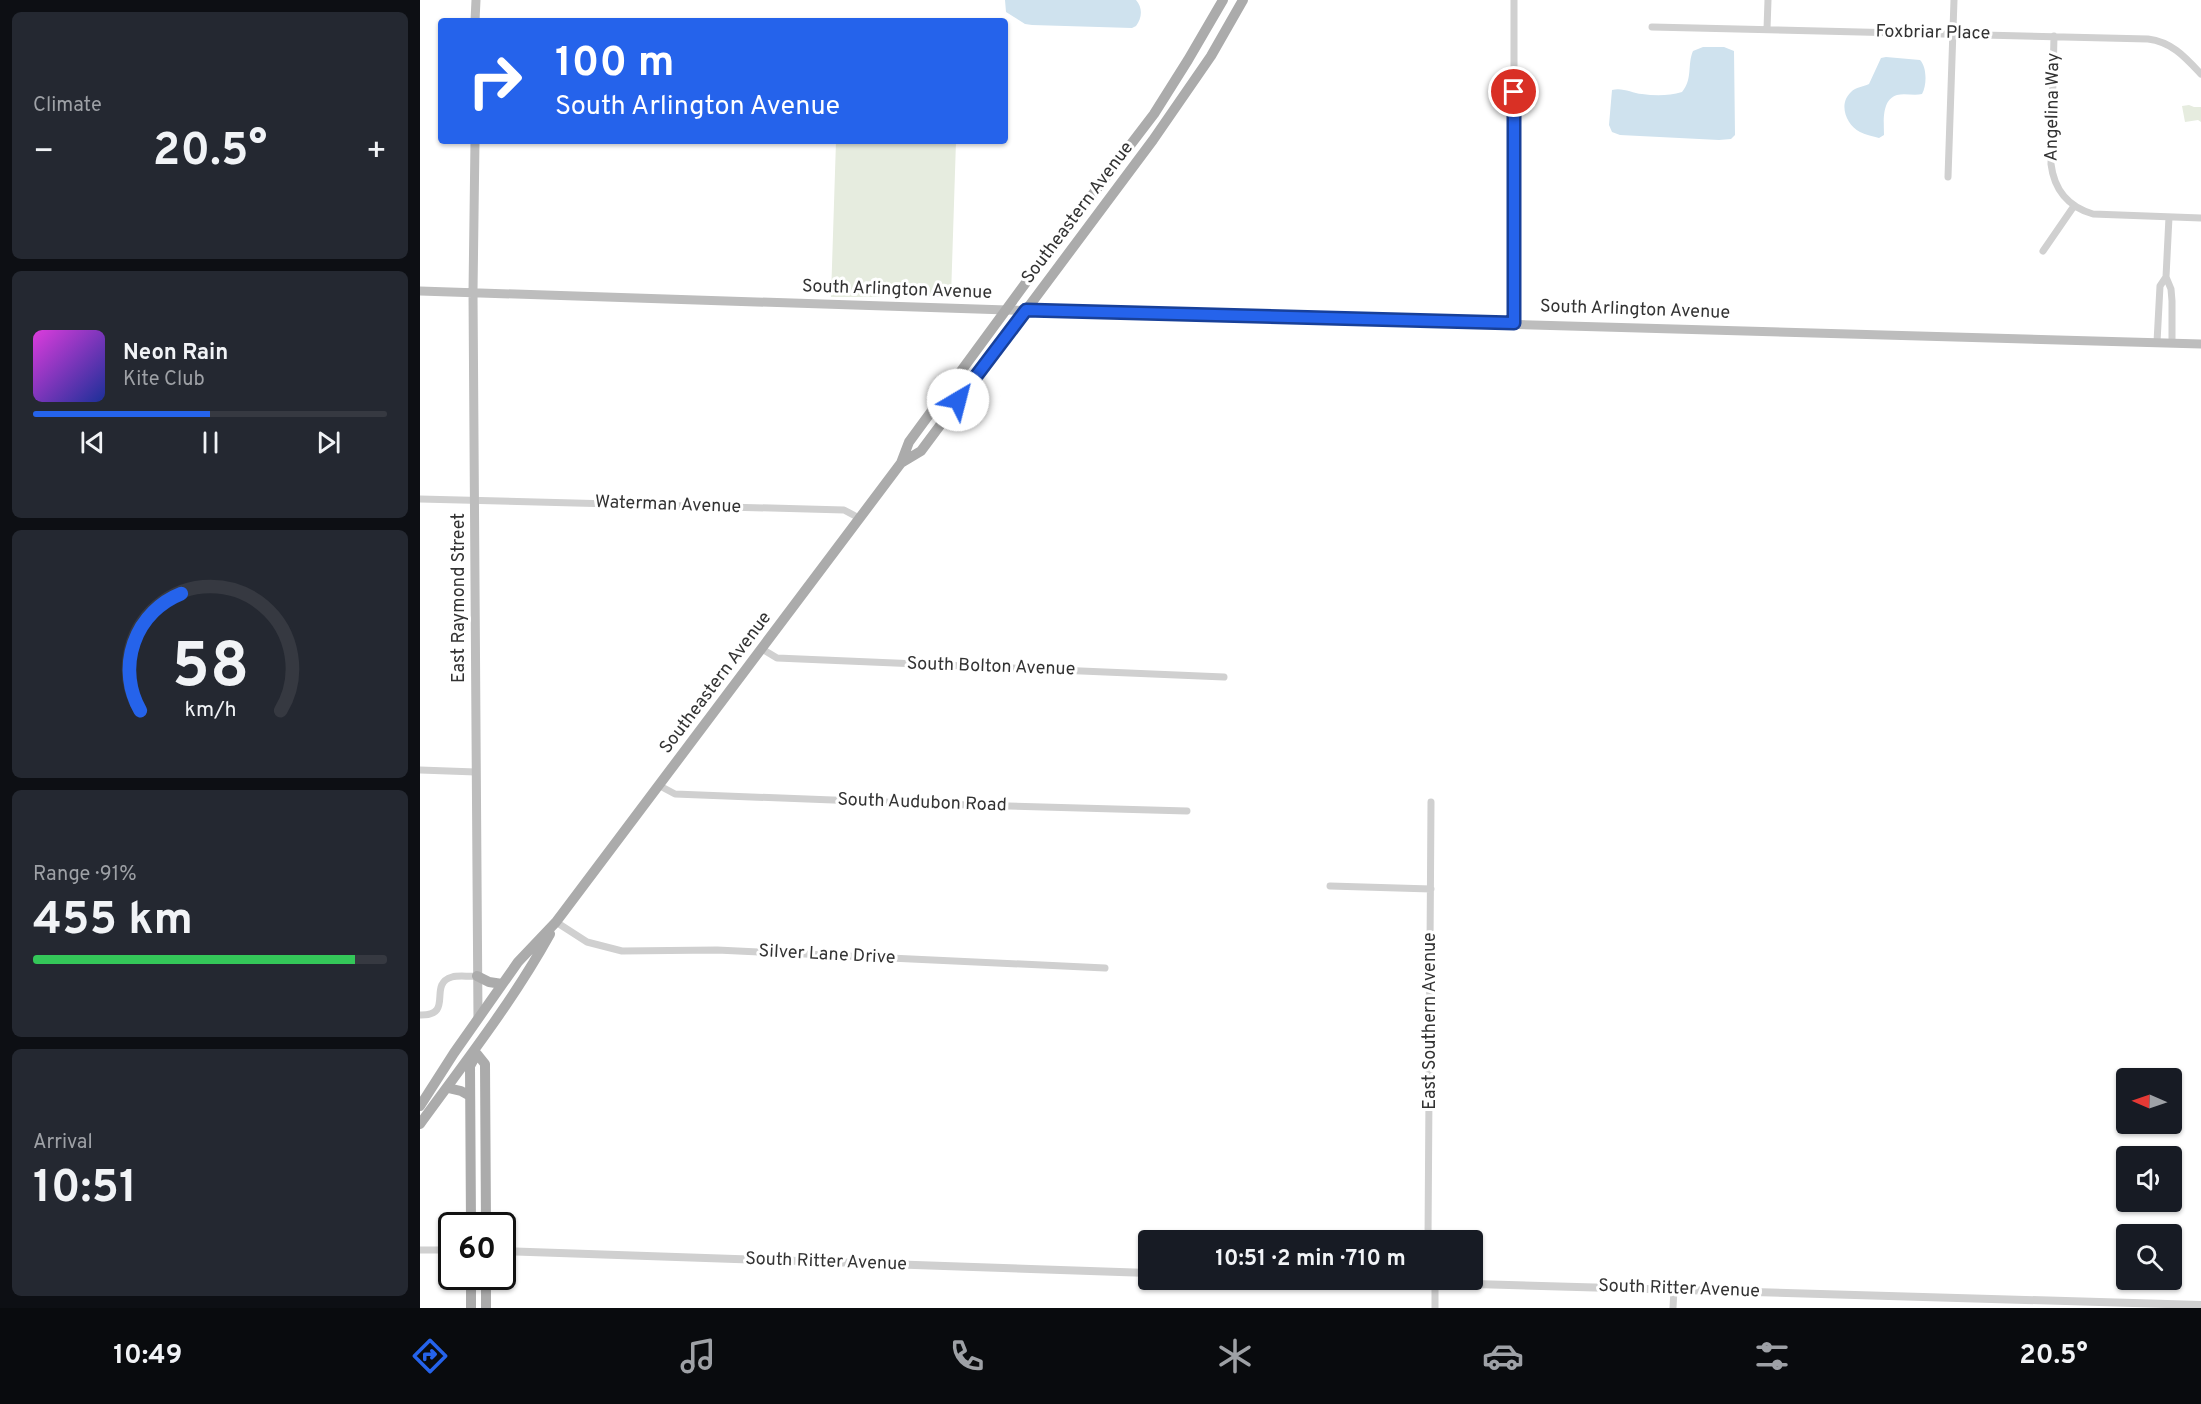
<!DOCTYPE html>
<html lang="en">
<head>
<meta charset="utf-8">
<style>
  body { margin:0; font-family:Overpass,sans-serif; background:#242831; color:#f1f3f6; height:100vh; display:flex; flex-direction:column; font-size:22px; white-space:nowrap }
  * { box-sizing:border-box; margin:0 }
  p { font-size:20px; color:#9ea1a6 }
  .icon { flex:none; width:33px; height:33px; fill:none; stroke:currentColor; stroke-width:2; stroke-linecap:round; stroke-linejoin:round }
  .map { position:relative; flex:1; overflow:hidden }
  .details { display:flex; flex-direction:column; gap:12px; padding:12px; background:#0d0f14; width:420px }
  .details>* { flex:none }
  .top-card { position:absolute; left:18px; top:18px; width:570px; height:126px; border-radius:6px; box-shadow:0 2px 4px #0004; background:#2563eb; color:#fff; overflow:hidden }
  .needle { width:39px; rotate:272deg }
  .tools { position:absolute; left:1696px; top:1068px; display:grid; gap:12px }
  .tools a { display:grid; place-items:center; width:66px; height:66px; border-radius:6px; background:#171b24; box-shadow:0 2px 4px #0004; font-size:30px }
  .speed { position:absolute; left:18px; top:1212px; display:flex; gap:12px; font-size:30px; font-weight:700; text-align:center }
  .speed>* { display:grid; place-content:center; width:78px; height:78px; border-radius:50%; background:#171b24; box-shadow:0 2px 4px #0004; line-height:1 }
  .speed .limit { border:3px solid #111; border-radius:9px; background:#fff; color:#111 }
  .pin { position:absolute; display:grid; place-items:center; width:51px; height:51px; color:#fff; margin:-26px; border:3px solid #fff; border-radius:50%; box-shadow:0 2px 6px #0007 }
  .me { position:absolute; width:66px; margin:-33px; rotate:37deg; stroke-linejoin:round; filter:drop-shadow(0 0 4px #0008) }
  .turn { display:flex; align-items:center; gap:21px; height:126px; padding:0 18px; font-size:27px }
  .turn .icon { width:78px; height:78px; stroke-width:2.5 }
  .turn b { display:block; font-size:42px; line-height:51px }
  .big { font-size:45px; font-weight:700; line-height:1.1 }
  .details .widget { flex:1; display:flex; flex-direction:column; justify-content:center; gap:9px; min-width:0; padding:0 21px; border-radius:9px; background:#242831 }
  .details .dial { align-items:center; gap:0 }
  .dial svg { height:156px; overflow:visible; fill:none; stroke:#363941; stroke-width:7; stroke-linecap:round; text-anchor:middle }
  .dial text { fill:#f1f3f6; stroke:none }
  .song { display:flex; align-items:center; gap:18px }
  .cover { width:72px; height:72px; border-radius:9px; background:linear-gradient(135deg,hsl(300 70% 55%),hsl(230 70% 35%)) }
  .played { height:6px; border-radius:3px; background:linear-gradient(90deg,#2563eb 50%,#363941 50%) }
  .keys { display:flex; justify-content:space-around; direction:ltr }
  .heat { display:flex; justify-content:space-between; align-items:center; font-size:33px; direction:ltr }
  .charge { height:9px; border-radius:4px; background:linear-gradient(90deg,#34c759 91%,#363941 0) }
  .trip { position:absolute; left:718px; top:1230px; width:345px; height:60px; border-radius:6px; background:#171b24; box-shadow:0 2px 4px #0004; font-weight:700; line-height:60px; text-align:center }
  .tab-bar { display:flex; height:96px; justify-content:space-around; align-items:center; background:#090b0e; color:#9ea1a6 }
  .tab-bar .icon { width:42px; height:42px }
  .tab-bar .current { color:#2563eb }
  .tab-bar b { font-size:27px; color:#f1f3f6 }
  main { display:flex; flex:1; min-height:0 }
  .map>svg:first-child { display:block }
  .green { fill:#e6ecdf }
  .water { fill:#cfe2ee }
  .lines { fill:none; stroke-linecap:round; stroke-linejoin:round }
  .minor { stroke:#d0d0d0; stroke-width:7 }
  .tertiary { stroke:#d0d0d0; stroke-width:8 }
  .secondary { stroke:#bdbdbd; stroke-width:9 }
  .primary { stroke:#ababab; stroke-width:10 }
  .route-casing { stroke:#184099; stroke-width:15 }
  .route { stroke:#2563eb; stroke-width:10 }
  .labels { text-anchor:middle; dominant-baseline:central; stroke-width:6; stroke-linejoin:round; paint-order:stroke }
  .street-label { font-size:18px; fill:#333; stroke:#fff }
</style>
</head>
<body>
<main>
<section class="details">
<div class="widget"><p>Climate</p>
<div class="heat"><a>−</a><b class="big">20.5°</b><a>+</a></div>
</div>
<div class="widget">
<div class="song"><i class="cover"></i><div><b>Neon Rain</b><p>Kite Club</p></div></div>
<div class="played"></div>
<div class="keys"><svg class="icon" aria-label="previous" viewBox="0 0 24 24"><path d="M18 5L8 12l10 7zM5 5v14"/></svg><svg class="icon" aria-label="pause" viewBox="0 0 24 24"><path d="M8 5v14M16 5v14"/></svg><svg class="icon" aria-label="next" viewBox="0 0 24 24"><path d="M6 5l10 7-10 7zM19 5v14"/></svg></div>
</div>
<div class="widget dial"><svg viewBox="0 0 100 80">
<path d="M14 69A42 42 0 1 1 86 69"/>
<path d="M14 69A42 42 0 0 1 35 9" stroke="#2563eb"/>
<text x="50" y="56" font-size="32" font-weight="700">58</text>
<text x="50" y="72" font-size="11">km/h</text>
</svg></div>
<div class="widget"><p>Range · 91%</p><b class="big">455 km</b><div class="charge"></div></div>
<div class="widget"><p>Arrival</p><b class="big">10:51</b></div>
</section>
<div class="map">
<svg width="1781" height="1308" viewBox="0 0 1781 1308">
  <rect width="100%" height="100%" fill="#fff"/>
  <path class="green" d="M1769 105 1774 107H1781V122L1778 120 1765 122 1762 106Z
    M416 141H536L531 297H411Z"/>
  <path class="water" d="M585 0H716C723 8 722 18 716 26L712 28 612 25 605 24 586 12Z
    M1283 47H1304L1314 51 1315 135 1311 139 1299 140 1200 135 1192 132 1189 125 1192 90C1202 87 1212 93 1222 94 1235 96 1249 96 1262 92 1273 79 1267 65 1273 51Z
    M1466 57 1500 60C1507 67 1507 85 1502 94 1494 96 1485 93 1477 95 1461 100 1464 122 1464 135L1459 138C1453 136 1446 135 1440 132 1426 125 1418 104 1431 92 1436 87 1443 87 1449 84L1461 58Z"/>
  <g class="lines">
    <path class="minor" d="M1094 0V323
      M1232 27 1728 39C1752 42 1765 57 1781 74
      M1347 29 1348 0
      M1634 36 1631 164C1634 189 1648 207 1673 214L1781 218
      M1528 177 1534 0
      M1749 217 1746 277 1751 289 1752 301V343
      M1623 251 1654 206
      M1737 342 1740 286 1746 277
      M0 499 424 510 439 518
      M342 649 357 658 804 677
      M0 770 56 772
      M240 786 255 794 516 804 767 811
      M910 886 1011 889
      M136 922 167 942 202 951 297 950 685 968
      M0 1015C35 1016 7 984 32 977 39 975 49 977 57 976
      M1008 1240 1011 802
      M0 1250H32
      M1015 1308V1283
      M1253 1308 1254 1289"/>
    <path class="tertiary" d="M82 1251 729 1273
      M917 1280 1781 1305"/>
    <path class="secondary" d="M55 21 56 0
      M55 141 53 292 58 1019
      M0 291 587 310 1781 344"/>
    <path class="primary" d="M481 463 501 451 733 140 791 56 823 0
      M57 976 69 982 82 984
      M57 1054 65 1064 66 1226
      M28 1088 41 1091 50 1096
      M0 1106 34 1053 98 962 136 922 481 463 489 442 624 258 734 114 768 60 803 0
      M0 1124C45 1062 93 1001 130 934
      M51 1226 50 1066 56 1055
      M51 1276V1308
      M66 1276V1308"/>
  </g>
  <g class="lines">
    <g class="route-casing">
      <path id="route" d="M538 400 606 310 1094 323V92"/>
    </g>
    <use href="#route" class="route"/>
  </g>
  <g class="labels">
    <g class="street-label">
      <text transform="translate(1513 33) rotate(1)">Foxbriar Place</text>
      <text transform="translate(1633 107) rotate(-89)">Angelina Way</text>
      <text transform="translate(658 213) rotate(-53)">Southeastern Avenue</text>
      <text transform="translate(477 290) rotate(2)">South Arlington Avenue</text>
      <text transform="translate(1215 310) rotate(2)">South Arlington Avenue</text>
      <text transform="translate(248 505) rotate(2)">Waterman Avenue</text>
      <text transform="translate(39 598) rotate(-90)">East Raymond Street</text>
      <text transform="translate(571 667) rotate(2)">South Bolton Avenue</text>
      <text transform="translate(296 683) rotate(-53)">Southeastern Avenue</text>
      <text transform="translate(502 803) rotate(2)">South Audubon Road</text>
      <text transform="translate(407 955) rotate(3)">Silver Lane Drive</text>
      <text transform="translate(1010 1021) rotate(-90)">East Southern Avenue</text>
      <text transform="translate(406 1262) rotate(2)">South Ritter Avenue</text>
      <text transform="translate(1259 1289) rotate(2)">South Ritter Avenue</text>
    </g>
  </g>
</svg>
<div class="tools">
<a><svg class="needle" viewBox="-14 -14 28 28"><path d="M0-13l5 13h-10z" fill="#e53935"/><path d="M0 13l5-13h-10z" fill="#9ea1a6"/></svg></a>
<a><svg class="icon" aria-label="sound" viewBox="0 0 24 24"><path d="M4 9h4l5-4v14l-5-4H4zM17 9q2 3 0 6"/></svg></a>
<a><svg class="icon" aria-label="search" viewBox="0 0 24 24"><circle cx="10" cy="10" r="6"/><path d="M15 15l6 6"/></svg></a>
</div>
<div class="speed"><div class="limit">60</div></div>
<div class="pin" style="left:1094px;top:92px;background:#d93025"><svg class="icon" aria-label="arrive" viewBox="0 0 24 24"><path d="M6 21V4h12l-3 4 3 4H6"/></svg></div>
<svg class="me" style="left:538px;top:400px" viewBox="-20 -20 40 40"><circle r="19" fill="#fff"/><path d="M0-13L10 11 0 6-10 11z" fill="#2563eb"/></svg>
<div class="trip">10:51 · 2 min · 710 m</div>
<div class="top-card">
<div class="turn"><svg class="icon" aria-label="right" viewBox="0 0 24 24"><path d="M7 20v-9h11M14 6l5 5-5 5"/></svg><div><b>100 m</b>South Arlington Avenue</div></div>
</div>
</div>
</main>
<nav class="tab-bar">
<b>10:49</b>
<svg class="icon current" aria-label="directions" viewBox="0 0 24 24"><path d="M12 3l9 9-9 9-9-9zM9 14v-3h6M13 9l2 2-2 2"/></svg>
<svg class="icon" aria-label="music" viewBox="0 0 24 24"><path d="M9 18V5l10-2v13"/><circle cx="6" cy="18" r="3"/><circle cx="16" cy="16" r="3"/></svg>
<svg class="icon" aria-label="phone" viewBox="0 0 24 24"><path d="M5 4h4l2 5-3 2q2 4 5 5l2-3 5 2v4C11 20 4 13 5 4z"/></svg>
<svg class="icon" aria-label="climate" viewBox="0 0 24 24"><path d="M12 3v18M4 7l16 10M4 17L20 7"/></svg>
<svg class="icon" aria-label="car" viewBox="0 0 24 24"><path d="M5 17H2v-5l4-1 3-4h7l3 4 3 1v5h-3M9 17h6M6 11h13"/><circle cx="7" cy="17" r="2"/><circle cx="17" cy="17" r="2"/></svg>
<svg class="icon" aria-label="filters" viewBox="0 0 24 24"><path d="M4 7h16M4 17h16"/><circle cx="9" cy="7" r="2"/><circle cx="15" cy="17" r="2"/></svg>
<b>20.5°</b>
</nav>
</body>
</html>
